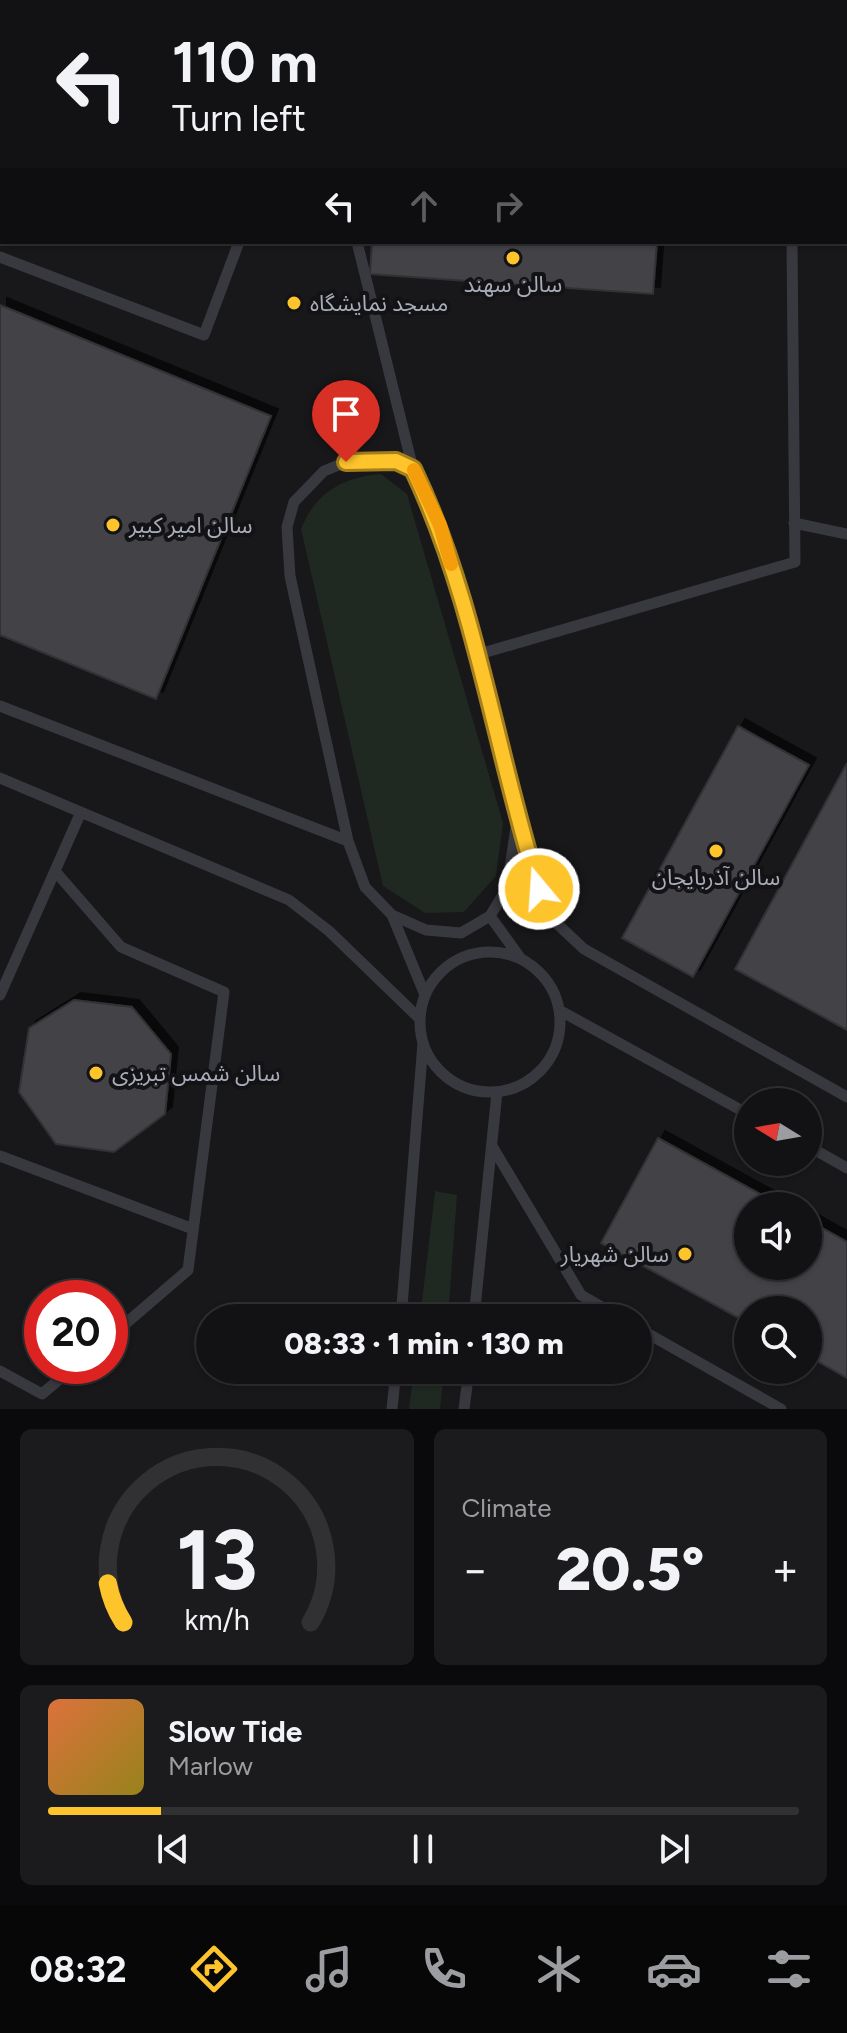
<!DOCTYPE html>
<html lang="en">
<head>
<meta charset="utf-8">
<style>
  body { margin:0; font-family:Figtree,"Noto Sans Arabic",sans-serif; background:#1b1a1d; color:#f1f3f6; height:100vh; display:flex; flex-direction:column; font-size:30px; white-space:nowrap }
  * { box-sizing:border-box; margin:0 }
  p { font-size:26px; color:#9c9da0 }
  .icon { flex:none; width:44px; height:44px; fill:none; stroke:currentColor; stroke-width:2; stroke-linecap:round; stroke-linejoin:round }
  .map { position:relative; height:1409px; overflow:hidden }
  .sheet { display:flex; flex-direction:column; gap:20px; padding:20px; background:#0a090b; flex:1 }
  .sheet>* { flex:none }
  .top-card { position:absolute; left:0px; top:0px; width:848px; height:244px; box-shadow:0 2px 6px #0004,0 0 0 2px #313134; background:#121114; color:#f1f3f6; overflow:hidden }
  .needle { width:52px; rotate:281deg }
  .tools { position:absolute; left:734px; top:1088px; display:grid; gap:16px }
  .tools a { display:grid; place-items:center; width:88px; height:88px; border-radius:50%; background:#121114; box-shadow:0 2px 6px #0004,0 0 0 2px #313134; font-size:40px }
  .speed { position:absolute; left:24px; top:1280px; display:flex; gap:16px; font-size:40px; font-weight:700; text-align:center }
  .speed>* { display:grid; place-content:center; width:104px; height:104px; border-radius:50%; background:#121114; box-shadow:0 2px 6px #0004,0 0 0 2px #313134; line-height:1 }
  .speed .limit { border:12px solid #d22; background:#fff; color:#111 }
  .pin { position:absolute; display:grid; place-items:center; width:68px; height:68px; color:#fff; margin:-82px -34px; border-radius:50% 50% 50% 0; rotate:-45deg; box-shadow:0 0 8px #0007 }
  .pin .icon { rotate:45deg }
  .me { position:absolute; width:88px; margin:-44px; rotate:342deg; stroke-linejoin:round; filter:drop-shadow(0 0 6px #0008) }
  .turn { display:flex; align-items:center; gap:28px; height:168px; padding:0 40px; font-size:36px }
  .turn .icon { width:104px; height:104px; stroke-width:2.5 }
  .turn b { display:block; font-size:56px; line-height:68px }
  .lanes { display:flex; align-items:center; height:76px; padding:0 40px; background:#0003; justify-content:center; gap:40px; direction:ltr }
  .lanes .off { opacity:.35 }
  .big { font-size:60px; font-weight:800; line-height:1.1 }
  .sheet .widget { flex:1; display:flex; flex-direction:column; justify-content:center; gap:12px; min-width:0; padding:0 28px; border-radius:12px; background:#1b1a1d }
  .sheet .dial { align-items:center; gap:0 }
  .dial svg { height:208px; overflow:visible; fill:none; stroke:#313134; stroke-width:7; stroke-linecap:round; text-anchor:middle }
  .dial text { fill:#f1f3f6; stroke:none }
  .song { display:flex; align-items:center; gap:24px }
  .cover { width:96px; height:96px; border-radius:12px; background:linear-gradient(135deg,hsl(20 70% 55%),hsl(50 70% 35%)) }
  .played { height:8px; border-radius:4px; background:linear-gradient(90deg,#fec42b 15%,#313134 15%) }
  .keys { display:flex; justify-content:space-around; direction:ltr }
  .heat { display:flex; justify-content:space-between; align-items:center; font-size:44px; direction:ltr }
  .sheet .tiles { flex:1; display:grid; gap:20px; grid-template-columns:1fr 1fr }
  .widget:last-child { grid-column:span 2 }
  .trip { position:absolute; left:196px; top:1304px; width:456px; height:80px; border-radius:40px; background:#121114; box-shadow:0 2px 6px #0004,0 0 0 2px #313134; font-weight:800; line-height:80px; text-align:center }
  .tabs { display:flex; height:128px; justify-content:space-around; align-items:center; background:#070708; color:#9c9da0 }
  .tabs .icon { width:56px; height:56px }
  .tabs .active { color:#fec42b }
  .tabs b { font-size:36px; color:#f1f3f6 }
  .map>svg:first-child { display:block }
  .green { fill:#1f2821 }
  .building { fill:#424247; stroke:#323136; stroke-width:2; filter:url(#shadow) }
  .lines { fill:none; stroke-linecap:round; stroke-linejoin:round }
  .lane { stroke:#38393f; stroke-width:11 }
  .route-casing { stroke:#a57f1c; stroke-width:20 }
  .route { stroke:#fec42b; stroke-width:14 }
  .slow { stroke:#f59e0b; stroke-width:14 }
  .poi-dot { fill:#fec42b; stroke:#131215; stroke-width:3 }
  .labels { text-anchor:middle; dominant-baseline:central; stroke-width:8; stroke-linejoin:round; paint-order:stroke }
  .poi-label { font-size:22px; fill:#a9adba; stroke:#131215; text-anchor:start }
</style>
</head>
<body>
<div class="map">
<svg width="847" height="1409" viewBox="0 0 847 1409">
  <defs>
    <filter id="shadow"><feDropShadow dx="7" dy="-7" stdDeviation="0" flood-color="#0009"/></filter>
  </defs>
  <rect width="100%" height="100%" fill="#18171a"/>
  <path class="green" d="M338 0H753L752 2Z
    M381 474 407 494 503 823 496 876 464 912 425 913 383 886 301 529C315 493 343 477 381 474Z
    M435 1191 457 1195 448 1318H420Z
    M414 1370H444L440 1409H409Z"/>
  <path class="building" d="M372 242H657L653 294 370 274Z
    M0 305 271 416 156 699 0 635Z
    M738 726 809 765 693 977 622 938Z
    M847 763V1030L735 969Z
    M74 1000 132 1007 171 1054 165 1114 114 1152 56 1144 19 1092 29 1028Z
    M658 1138 782 1206H748V1266H808V1220L847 1242V1378L808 1356V1310H748V1323L601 1243Z"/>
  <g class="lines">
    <path class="lane" d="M315 0V2
      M282 2 283 0
      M767 2V0
      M846 68H847
      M357 242 413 469
      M0 257 204 335 239 242
      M396 461 413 469 440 525 495 721 517 820 507 888 490 916 461 933 426 930 392 915 365 887 348 841 290 576 287 527 294 502 324 471 346 462Z
      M794 523 847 534
      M476 655 795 562 792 242
      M0 706 348 841
      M0 778 289 900 329 931 420 1019
      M518 823 539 889 553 920 584 949 847 1097
      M55 871 121 947 224 992 188 1270 110 1337
      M392 915 425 995
      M490 916 521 959
      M420 1022a70 70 0 1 1 140 0a70 70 0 1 1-140 0Z
      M0 995 81 812
      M559 1010 748 1114
      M492 1146 581 1295 621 1318
      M808 1146 847 1168
      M0 1156 193 1229
      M401 1318 423 1043
      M474 1318 497 1092
      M638 1328 781 1409
      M0 1371 42 1394 75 1366
      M392 1409 396 1370
      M464 1409 469 1370"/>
  </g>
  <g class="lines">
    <g class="route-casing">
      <path id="route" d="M346 462 396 461 413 469C476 601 495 750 539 889"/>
    </g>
    <use href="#route" class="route"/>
    <path class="slow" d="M414 470 440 525 451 564"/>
  </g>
  <g class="poi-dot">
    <circle cx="513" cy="258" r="8"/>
    <circle cx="294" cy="303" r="8"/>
    <circle cx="113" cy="525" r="8"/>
    <circle cx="716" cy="851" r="8"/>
    <circle cx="96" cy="1073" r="8"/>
    <circle cx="685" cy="1254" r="8"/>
  </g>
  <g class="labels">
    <g class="poi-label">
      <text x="513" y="284" text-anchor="middle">سالن سهند</text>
      <text x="310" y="303">مسجد نمایشگاه</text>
      <text x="129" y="525">سالن امیر کبیر</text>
      <text x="716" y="877" text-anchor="middle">سالن آذربایجان</text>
      <text x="112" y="1073">سالن شمس تبریزی</text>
      <text x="669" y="1254" text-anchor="end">سالن شهریار</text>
    </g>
  </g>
</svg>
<div class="tools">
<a><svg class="needle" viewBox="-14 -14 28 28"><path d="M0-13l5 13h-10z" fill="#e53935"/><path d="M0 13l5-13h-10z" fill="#9c9da0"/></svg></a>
<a><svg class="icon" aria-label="sound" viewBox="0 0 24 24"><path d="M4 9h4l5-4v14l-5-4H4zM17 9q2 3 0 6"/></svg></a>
<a><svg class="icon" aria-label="search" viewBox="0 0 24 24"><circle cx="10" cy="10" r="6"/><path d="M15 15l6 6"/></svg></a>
</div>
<div class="speed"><div class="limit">20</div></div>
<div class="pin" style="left:346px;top:462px;background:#d93025"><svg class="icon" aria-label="arrive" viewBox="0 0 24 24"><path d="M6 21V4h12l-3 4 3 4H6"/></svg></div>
<svg class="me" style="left:539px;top:889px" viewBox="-20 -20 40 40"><circle r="17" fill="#fec42b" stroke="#fff" stroke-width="3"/><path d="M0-11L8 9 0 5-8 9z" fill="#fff"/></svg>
<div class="trip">08:33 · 1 min · 130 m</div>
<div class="top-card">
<div class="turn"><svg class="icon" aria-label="left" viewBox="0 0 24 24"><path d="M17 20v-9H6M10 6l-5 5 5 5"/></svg><div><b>110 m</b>Turn left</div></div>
<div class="lanes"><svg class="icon" aria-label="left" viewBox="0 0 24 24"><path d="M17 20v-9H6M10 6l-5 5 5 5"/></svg><svg class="icon off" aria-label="ahead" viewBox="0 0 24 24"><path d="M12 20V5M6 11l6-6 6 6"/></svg><svg class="icon off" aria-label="right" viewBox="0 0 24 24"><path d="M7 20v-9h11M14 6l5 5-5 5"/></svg></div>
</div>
</div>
<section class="sheet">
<div class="tiles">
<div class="widget dial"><svg viewBox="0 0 100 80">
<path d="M14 69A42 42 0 1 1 86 69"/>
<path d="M14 69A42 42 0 0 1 8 54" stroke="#fec42b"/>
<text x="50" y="56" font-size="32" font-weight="700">13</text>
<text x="50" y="72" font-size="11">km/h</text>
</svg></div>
<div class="widget"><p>Climate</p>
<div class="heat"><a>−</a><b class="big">20.5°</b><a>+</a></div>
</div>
<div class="widget">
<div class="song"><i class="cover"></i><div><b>Slow Tide</b><p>Marlow</p></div></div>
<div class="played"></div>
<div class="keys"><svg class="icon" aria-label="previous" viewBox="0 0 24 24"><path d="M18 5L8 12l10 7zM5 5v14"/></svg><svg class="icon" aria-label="pause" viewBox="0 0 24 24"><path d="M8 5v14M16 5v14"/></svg><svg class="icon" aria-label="next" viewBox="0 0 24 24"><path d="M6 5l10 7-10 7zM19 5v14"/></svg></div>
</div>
</div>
</section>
<nav class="tabs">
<b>08:32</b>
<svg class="icon active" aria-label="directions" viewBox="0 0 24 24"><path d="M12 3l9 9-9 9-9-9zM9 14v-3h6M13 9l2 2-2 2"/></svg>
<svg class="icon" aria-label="music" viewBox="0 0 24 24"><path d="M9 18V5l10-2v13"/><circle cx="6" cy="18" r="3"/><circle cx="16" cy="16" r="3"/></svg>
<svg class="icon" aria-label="phone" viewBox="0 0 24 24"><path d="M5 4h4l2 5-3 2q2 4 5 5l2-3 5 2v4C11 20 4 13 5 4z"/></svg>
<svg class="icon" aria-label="climate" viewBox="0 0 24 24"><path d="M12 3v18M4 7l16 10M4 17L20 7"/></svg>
<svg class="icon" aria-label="car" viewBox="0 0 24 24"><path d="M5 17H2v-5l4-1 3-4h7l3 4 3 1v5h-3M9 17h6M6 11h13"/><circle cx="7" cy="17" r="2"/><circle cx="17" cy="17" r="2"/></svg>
<svg class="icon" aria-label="filters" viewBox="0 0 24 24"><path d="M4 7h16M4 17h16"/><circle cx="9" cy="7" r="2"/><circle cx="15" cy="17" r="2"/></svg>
</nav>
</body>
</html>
